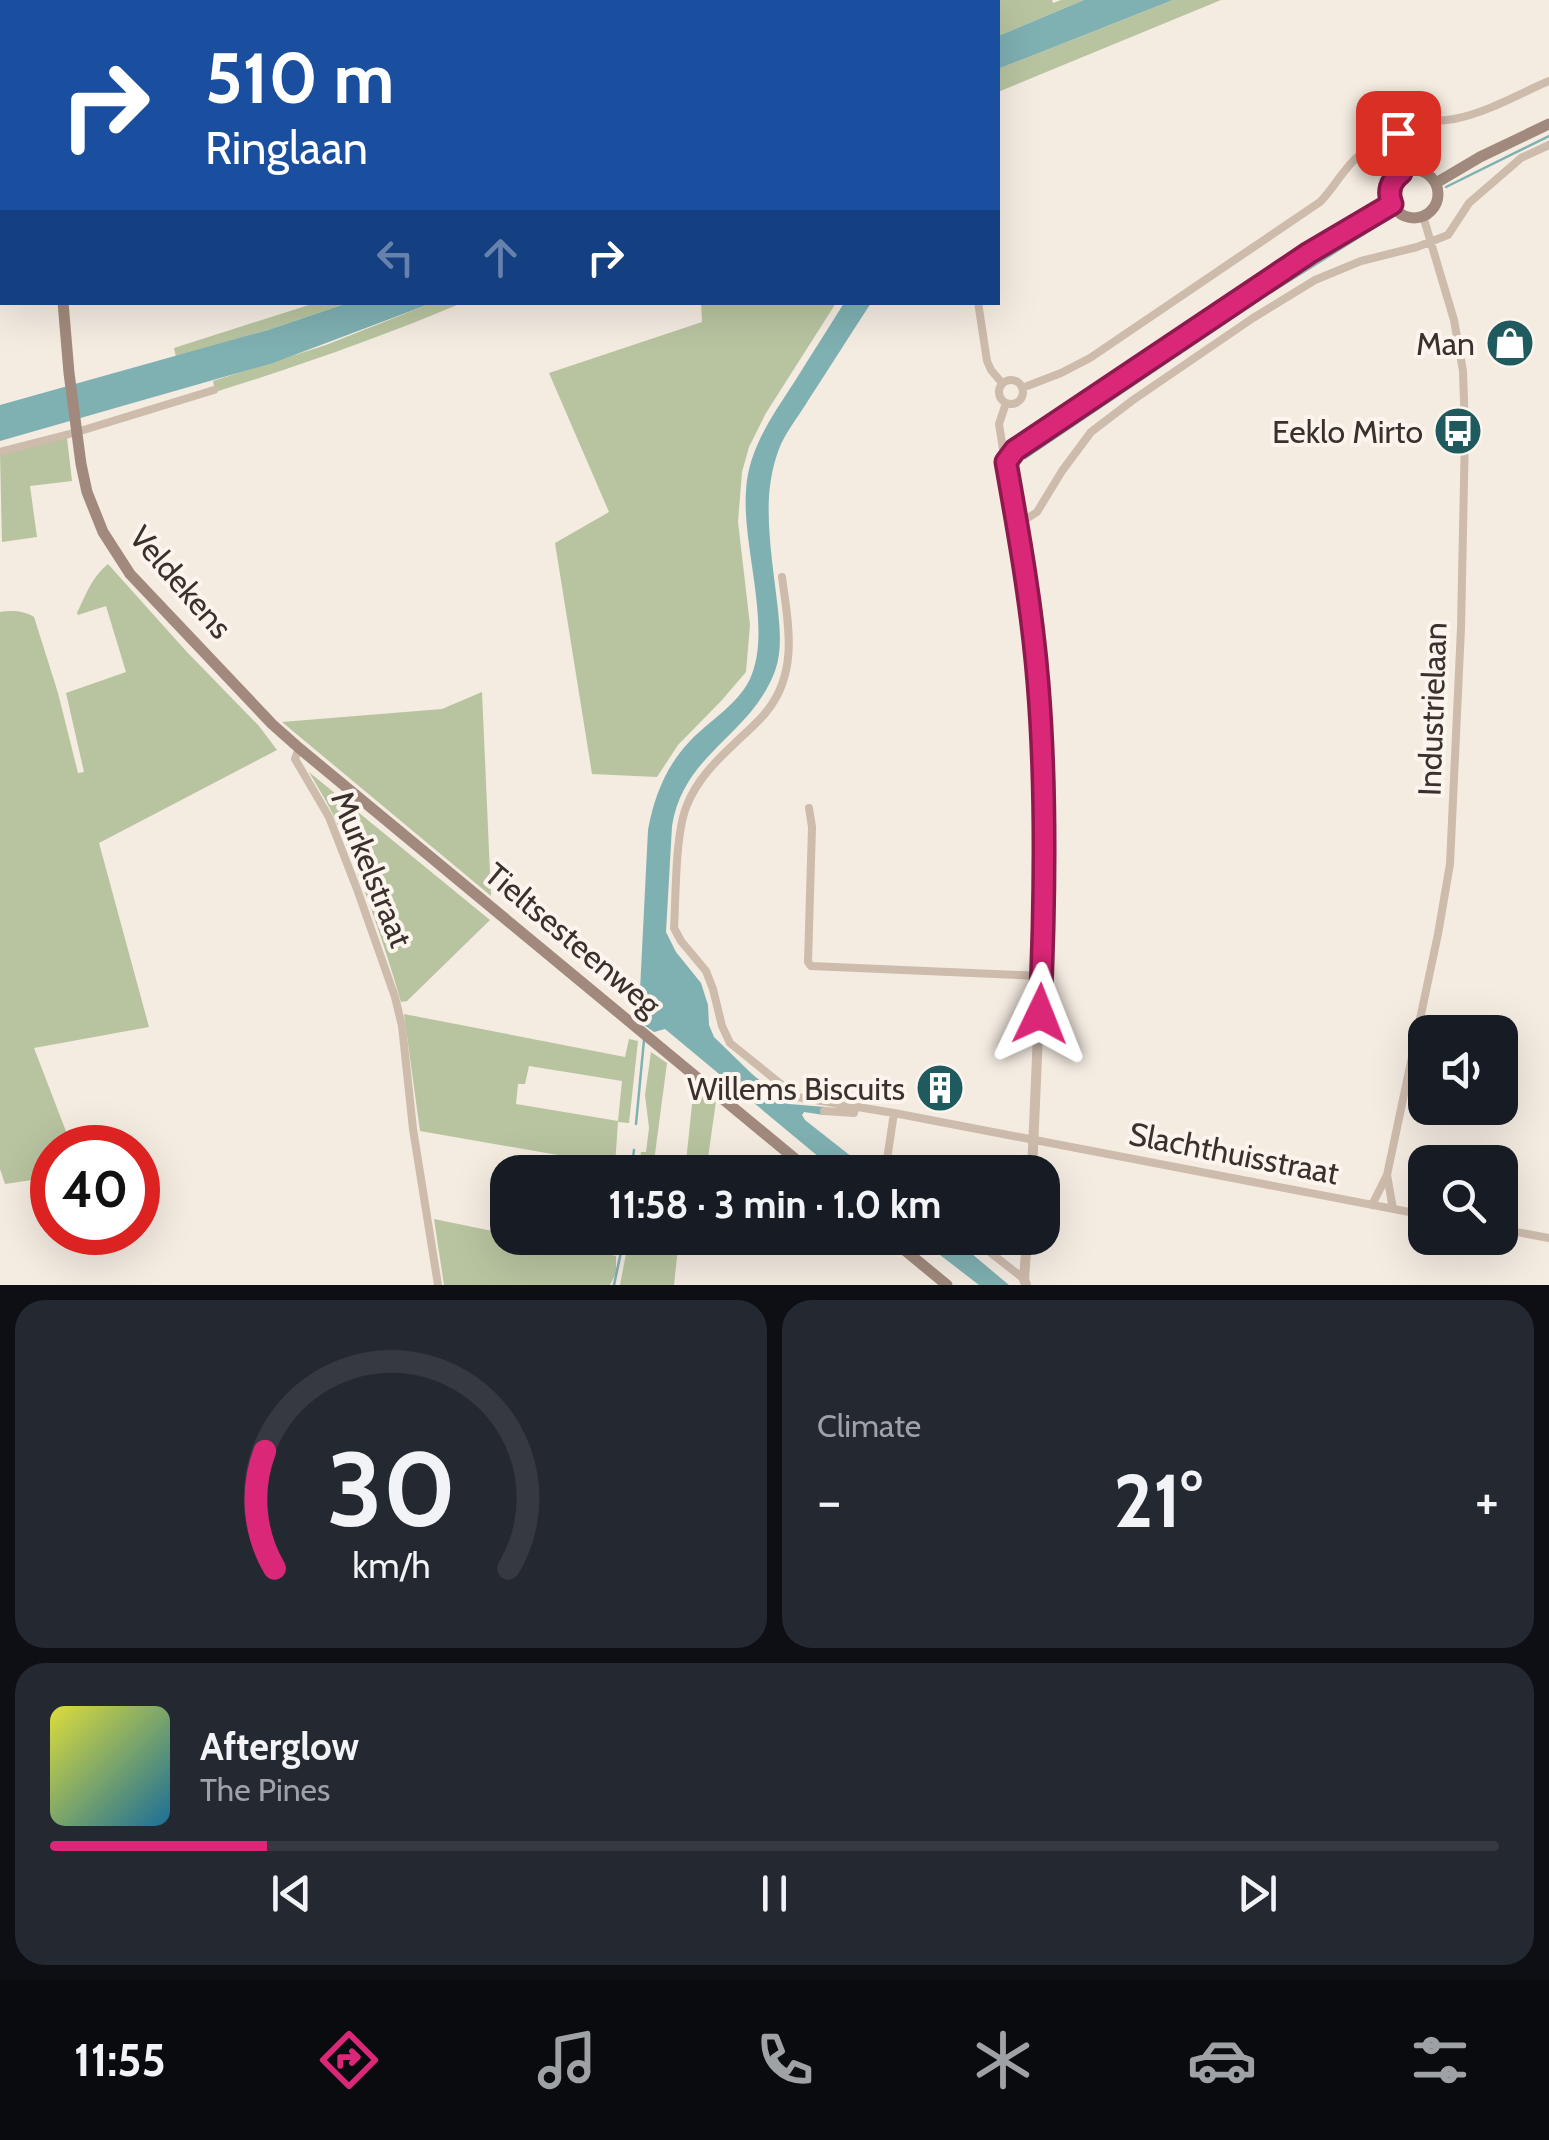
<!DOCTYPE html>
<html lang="en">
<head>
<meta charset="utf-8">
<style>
  body { margin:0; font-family:Cabin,sans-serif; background:#242831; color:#f1f3f6; height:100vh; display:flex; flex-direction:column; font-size:38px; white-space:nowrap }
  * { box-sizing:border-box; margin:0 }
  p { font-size:32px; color:#9ea1a6 }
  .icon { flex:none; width:55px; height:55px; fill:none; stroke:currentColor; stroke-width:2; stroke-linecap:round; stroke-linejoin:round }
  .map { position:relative; height:1285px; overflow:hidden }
  .side { display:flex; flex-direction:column; gap:15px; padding:15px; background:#0d0f14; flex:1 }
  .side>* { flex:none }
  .banner { position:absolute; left:0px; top:0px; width:1000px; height:305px; box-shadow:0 10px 40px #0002; background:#1a4fa0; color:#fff; overflow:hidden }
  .controls { position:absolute; left:1408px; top:1015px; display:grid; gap:20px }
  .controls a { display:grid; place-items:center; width:110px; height:110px; border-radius:20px; background:#171b24; box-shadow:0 10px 40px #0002; font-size:50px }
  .speed { position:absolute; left:30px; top:1125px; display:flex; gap:20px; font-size:50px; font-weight:700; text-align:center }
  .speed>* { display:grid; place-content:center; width:130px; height:130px; border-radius:50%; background:#171b24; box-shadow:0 10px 40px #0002; line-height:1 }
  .speed .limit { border:15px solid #d22; background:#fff; color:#111 }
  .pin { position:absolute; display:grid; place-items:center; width:85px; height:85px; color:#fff; margin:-42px; border-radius:20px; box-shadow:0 5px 15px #0006 }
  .me { position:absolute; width:110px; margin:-55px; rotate:2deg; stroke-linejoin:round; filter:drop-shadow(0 0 8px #0008) }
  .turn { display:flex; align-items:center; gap:35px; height:210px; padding:0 40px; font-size:45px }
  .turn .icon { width:130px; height:130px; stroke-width:2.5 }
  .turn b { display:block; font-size:70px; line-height:85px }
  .lanes { display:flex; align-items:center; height:95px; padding:0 40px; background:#0003; justify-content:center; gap:50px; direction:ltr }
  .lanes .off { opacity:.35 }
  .big { font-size:75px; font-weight:700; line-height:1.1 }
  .side .tile { flex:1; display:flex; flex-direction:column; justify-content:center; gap:15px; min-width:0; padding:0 35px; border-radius:30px; background:#242831 }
  .side .dial { align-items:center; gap:0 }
  .dial svg { height:260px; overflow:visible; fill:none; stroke:#363941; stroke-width:7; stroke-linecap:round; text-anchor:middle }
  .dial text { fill:#f1f3f6; stroke:none }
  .song { display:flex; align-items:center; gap:30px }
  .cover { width:120px; height:120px; border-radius:15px; background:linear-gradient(135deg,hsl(60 70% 55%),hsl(200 70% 35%)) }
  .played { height:10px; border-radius:5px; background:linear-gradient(90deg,#db2777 15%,#363941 15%) }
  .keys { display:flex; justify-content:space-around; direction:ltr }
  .heat { display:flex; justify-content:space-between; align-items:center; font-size:55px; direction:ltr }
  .side .tiles { flex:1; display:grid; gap:15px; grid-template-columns:1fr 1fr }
  .tile:last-child { grid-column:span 2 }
  .trip { position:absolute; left:490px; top:1155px; width:570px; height:100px; border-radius:30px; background:#171b24; box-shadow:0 10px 40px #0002; font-weight:700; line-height:100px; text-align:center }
  .menu { display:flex; height:160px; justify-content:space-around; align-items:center; background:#090b0e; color:#9ea1a6 }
  .menu .icon { width:70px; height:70px }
  .menu .on { color:#db2777 }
  .menu b { font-size:45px; color:#f1f3f6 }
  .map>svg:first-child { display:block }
  .green { fill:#b8c4a0; fill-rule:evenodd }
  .water { fill:#7fb0b2 }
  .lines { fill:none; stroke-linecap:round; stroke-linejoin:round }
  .stream { stroke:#7fb0b2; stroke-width:2.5 }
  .minor { stroke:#cdbbac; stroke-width:8 }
  .tertiary { stroke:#cdbbac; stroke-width:10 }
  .secondary { stroke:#a18a7d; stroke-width:11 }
  .route-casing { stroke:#8e194d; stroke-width:25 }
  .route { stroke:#db2777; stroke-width:18 }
  .labels { text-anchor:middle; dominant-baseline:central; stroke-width:8; stroke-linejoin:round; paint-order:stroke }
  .poi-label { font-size:32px; fill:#3b302b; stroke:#fbf5ee; text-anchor:end }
  .street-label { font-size:32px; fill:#3b302b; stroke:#fbf5ee }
</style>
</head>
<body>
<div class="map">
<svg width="1549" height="1285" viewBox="0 0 1549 1285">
  <rect width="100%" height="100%" fill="#f4ebe1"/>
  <path class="green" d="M956 0H1052L1053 3 1061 0H1084L998 36V2H956Z
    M1173 0H1221L998 92V69Z
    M315 303H348L268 330 176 357 174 348Z
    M432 303H462C381 337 299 366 215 392L213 381 326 345Z
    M701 303H836L766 413 749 447 742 472 738 522 750 625 746 672 722 700 678 745 657 777 592 774 555 543 609 512 549 373 702 322Z
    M67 438 72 481 30 486 37 537 2 542 0 454Z
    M108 564 186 651 259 726 277 750 99 843 149 1027 34 1048 72 1147 52 1148V1177L5 1184 0 1169V612C11 610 25 611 34 617L58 693 78 773 84 772 66 693 126 672 106 606 78 615 77 613C86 594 92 577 108 564Z
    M482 692 491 896 282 722 442 709Z
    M309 772 490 920 407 1001 401 1002C383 940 362 878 335 819 328 803 318 788 309 772Z
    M404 1014 625 1057 629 1039 638 1041 629 1123 618 1122 615 1165 420 1131ZM529 1066 622 1081 618 1121 516 1104 518 1084H525Z
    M651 1052 667 1063 653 1169 680 1172H638L641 1152H646L649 1128 645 1095Z
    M694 1085 716 1101 706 1172H685Z
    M434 1219 507 1234 508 1238H527L616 1256V1273L610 1285H444Z
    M629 1238H679L674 1285H620Z"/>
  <path class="water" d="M1084 0H1173L998 69V36Z
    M348 303H432L273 363 0 441V405L268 330Z
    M844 303H871C850 335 830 367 809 399 800 414 788 429 781 444 774 460 770 480 769 496 767 534 774 573 778 610 780 631 782 651 775 671 750 737 684 752 672 826L666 932 676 952 701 983 708 1005 709 1025 714 1037 752 1074 789 1104 825 1107 824 1115 804 1112 802 1115 805 1120 871 1172H837L665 1029 654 1032 644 1025 640 990 648 830C654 797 666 766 690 741 710 720 742 702 752 674 771 625 742 545 746 491 748 449 773 415 795 381 811 355 828 329 844 303Z
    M918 1238H953L1009 1285H979Z"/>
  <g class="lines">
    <path class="stream" d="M1446 187 1549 136
      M1025 458 1265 296 1388 219
      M636 1124 644 1040
      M631 1172 634 1150
      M614 1285 624 1238"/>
    <path class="minor" d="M968 0V2
      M1401 173C1396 161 1387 148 1395 136 1407 120 1436 122 1454 119 1486 113 1519 94 1549 81
      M978 302 987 361 991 370 1002 383
      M999 392a12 12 0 1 1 24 0a12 12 0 1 1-24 0Z
      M1022 388 1061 373 1090 358 1320 202C1341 181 1356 140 1391 146
      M0 452 77 432 214 390
      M1005 462 999 424 1006 403
      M1017 525 1037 512 1062 471 1091 432 1133 400 1253 318 1315 280 1361 261 1417 247 1448 235 1469 203 1521 158 1549 145
      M782 577C788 623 799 671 767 711 758 723 745 733 734 744 715 762 697 780 687 805 675 833 676 896 674 928L681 941 706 971 713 989 722 1026 730 1043 797 1097 894 1113 1425 1215
      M299 748 295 759 329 817 357 889 395 997 402 1026 413 1129 438 1285
      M809 808 812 827 808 962 811 966 1042 976
      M824 1111 854 1113 855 1106
      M894 1113 886 1166 894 1172
      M1372 1205 1387 1175
      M1393 1209 1387 1175 1438 934 1450 864 1461 628 1465 432 1463 371 1454 320 1423 216
      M1500 1229 1549 1238
      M972 1238 1024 1279"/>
    <path class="tertiary" d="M1005 462 1030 605 1040 710 1044 896 1032 1172
      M1026 1285 1024 1279 1027 1238"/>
    <path class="secondary" d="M0 109 2 113
      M1390 194a24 24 0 1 1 48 0a24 24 0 1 1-48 0Z
      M1436 183 1480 157 1549 124
      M63 302 69 373 81 464 87 492 103 532 130 574 272 724 299 748 811 1172
      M1005 462 1015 450 1262 284 1391 204
      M890 1238 947 1285"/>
  </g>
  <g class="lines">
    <g class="route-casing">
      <path id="route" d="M1040 1014C1045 904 1047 792 1038 683 1032 608 1019 535 1006 462L1015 450 1309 253 1392 204C1387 192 1390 181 1401 173L1391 146 1398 133"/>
    </g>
    <use href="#route" class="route"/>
  </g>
  <defs>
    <g id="shop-disc" transform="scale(2.5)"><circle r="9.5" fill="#1f5a5e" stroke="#fbf5ee"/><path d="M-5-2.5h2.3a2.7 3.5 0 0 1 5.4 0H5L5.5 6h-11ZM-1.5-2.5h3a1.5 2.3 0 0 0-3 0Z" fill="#fff"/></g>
    <g id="bus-disc" transform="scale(2.5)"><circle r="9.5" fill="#1f5a5e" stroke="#fbf5ee"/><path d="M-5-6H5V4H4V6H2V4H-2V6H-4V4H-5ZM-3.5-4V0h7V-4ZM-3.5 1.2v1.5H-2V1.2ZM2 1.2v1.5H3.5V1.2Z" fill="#fff"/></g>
    <g id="building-disc" transform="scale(2.5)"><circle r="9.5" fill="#1f5a5e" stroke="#fbf5ee"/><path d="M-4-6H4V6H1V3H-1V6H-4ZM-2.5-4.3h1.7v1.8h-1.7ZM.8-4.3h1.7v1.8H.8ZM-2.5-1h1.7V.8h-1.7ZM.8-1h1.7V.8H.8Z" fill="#fff"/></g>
  </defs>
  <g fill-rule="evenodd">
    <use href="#shop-disc" x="1510" y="343"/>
    <use href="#bus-disc" x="1458" y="431"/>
    <use href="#building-disc" x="940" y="1088"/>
  </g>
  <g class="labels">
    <g class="poi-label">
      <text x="1475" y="343">Man</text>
      <text x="1423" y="431">Eeklo Mirto</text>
      <text x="905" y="1088">Willems Biscuits</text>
    </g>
    <g class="street-label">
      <text transform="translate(181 582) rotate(49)">Veldekens</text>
      <text transform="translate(1432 709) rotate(-88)">Industrielaan</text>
      <text transform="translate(372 869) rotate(68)">Murkelstraat</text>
      <text transform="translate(573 939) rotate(40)">Tieltsesteenweg</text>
      <text transform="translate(1234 1153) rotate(11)">Slachthuisstraat</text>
    </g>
  </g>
</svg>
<div class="controls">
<a><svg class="icon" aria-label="sound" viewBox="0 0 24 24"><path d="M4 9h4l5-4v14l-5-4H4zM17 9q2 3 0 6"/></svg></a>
<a><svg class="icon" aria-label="search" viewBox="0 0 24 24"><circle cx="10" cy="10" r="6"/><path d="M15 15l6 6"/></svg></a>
</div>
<div class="speed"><div class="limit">40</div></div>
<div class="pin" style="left:1398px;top:133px;background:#d93025"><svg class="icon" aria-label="arrive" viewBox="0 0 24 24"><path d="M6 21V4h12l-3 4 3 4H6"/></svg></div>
<svg class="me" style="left:1040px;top:1014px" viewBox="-20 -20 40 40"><path d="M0-17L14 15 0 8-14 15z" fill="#db2777" stroke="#fff" stroke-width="4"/></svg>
<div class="trip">11:58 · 3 min · 1.0 km</div>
<div class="banner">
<div class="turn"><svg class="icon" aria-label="right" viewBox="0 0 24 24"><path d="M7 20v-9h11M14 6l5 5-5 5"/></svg><div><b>510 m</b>Ringlaan</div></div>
<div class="lanes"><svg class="icon off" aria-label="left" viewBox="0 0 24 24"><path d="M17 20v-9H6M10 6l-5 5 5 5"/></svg><svg class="icon off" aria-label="ahead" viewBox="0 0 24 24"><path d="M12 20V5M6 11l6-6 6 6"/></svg><svg class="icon" aria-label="right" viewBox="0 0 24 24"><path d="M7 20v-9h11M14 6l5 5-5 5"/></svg></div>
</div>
</div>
<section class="side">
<div class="tiles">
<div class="tile dial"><svg viewBox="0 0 100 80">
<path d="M14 69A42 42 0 1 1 86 69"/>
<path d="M14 69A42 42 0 0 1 11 33" stroke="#db2777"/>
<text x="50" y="56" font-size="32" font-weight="700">30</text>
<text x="50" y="72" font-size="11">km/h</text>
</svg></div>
<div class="tile"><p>Climate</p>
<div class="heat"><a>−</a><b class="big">21°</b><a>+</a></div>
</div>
<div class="tile">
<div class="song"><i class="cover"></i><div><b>Afterglow</b><p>The Pines</p></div></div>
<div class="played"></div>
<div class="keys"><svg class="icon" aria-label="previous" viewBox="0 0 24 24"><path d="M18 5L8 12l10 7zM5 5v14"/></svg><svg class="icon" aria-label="pause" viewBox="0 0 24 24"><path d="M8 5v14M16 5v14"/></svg><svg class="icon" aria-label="next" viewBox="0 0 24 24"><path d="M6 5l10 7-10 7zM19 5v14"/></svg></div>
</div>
</div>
</section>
<nav class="menu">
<b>11:55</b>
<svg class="icon on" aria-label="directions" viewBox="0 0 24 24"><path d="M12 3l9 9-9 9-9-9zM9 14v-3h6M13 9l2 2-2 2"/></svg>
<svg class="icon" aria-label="music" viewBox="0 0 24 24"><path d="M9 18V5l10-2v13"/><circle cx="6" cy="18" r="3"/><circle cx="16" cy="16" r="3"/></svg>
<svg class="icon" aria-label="phone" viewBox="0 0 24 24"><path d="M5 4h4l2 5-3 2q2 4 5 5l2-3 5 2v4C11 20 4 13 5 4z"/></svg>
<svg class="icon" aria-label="climate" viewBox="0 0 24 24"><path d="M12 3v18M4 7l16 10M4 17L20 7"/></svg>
<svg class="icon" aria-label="car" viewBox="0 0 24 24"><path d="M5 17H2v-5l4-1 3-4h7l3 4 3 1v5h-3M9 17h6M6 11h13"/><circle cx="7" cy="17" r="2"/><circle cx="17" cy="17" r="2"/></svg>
<svg class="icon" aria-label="filters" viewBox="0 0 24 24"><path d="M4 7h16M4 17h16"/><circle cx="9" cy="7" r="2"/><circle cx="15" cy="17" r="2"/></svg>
</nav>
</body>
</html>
